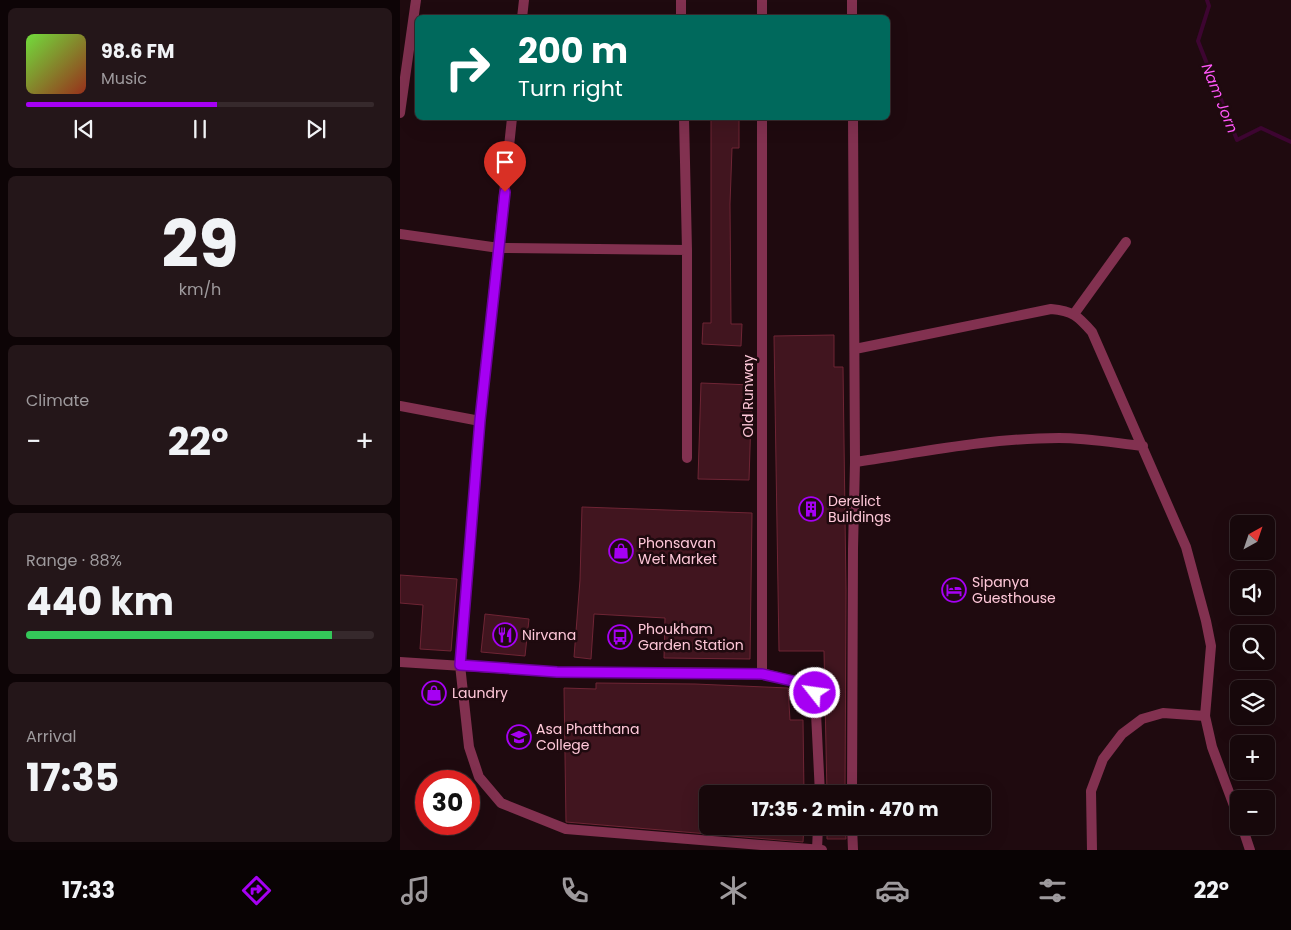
<!DOCTYPE html>
<html lang="en">
<head>
<meta charset="utf-8">
<style>
  body { margin:0; font-family:Poppins,sans-serif; background:#241619; color:#f1f3f6; height:100vh; display:flex; flex-direction:column; font-size:19px; white-space:nowrap }
  * { box-sizing:border-box; margin:0 }
  p { font-size:16px; color:#9e9a9d }
  .icon { flex:none; width:28px; height:28px; fill:none; stroke:currentColor; stroke-width:2; stroke-linecap:round; stroke-linejoin:round }
  .map { position:relative; flex:1; overflow:hidden }
  .sheet { display:flex; flex-direction:column; gap:8px; padding:8px; background:#0d0406; width:400px }
  .sheet>* { flex:none }
  .hud { position:absolute; left:15px; top:15px; width:475px; height:105px; border-radius:8px; box-shadow:0 5px 20px #0002,0 0 0 1px #36292c; background:#00695c; color:#fff; overflow:hidden }
  .needle { width:32px; rotate:40deg }
  .tools { position:absolute; left:830px; top:515px; display:grid; gap:10px }
  .tools a { display:grid; place-items:center; width:45px; height:45px; border-radius:8px; background:#17080b; box-shadow:0 5px 20px #0002,0 0 0 1px #36292c; font-size:25px }
  .speed { position:absolute; left:15px; top:770px; display:flex; gap:10px; font-size:25px; font-weight:700; text-align:center }
  .speed>* { display:grid; place-content:center; width:65px; height:65px; border-radius:50%; background:#17080b; box-shadow:0 5px 20px #0002,0 0 0 1px #36292c; line-height:1 }
  .speed .limit { border:8px solid #d22; background:#fff; color:#111 }
  .pin { position:absolute; display:grid; place-items:center; width:42px; height:42px; color:#fff; margin:-51px -21px; border-radius:50% 50% 50% 0; rotate:-45deg; box-shadow:0 0 5px #0007 }
  .pin .icon { rotate:45deg }
  .me { position:absolute; width:55px; margin:-28px; rotate:300deg; stroke-linejoin:round; filter:drop-shadow(0 0 4px #0008) }
  .turn { display:flex; align-items:center; gap:18px; height:105px; padding:0 20px; font-size:22px }
  .turn .icon { width:65px; height:65px; stroke-width:2.5 }
  .turn b { display:block; font-size:35px; line-height:42px }
  .big { font-size:38px; font-weight:700; line-height:1.1 }
  .sheet .card { flex:1; display:flex; flex-direction:column; justify-content:center; gap:8px; min-width:0; padding:0 18px; border-radius:8px; background:#241619 }
  .sheet .dial { align-items:center; gap:0 }
  .dial b { font-size:65px; line-height:1 }
  .song { display:flex; align-items:center; gap:15px }
  .cover { width:60px; height:60px; border-radius:8px; background:linear-gradient(135deg,hsl(100 70% 55%),hsl(10 70% 35%)) }
  .played { height:5px; border-radius:2px; background:linear-gradient(90deg,#a600f3 55%,#36292c 55%) }
  .keys { display:flex; justify-content:space-around; direction:ltr }
  .heat { display:flex; justify-content:space-between; align-items:center; font-size:28px; direction:ltr }
  .charge { height:8px; border-radius:4px; background:linear-gradient(90deg,#34c759 88%,#36292c 0) }
  .trip { position:absolute; left:299px; top:785px; width:292px; height:50px; border-radius:8px; background:#17080b; box-shadow:0 5px 20px #0002,0 0 0 1px #36292c; font-weight:700; line-height:50px; text-align:center }
  .tabs { display:flex; height:80px; justify-content:space-around; align-items:center; background:#090304; color:#9e9a9d }
  .tabs .icon { width:35px; height:35px }
  .tabs .active { color:#a600f3 }
  .tabs b { font-size:22px; color:#f1f3f6 }
  main { display:flex; flex:1; min-height:0 }
  .map>svg:first-child { display:block }
  .lines { fill:none; stroke-linecap:round; stroke-linejoin:round }
  .stream { stroke:#3d0531; stroke-width:4 }
  .building { fill:#41151f; stroke:#6f2535 }
  .street { stroke:#823150; stroke-width:10 }
  .route-casing { stroke:#6c009e; stroke-width:12 }
  .route { stroke:#a600f3; stroke-width:9 }
  .labels { text-anchor:middle; dominant-baseline:central; stroke-width:5; stroke-linejoin:round; paint-order:stroke }
  .street-label { font-size:14px; fill:#ffc8d9; stroke:#1f0a0f }
  .poi-label { font-size:14px; fill:#ffc8d9; stroke:#1f0a0f; text-anchor:start }
  .water-label { font-size:15px; font-style:italic; fill:#ff56f8; stroke:#1f0a0f }
</style>
</head>
<body>
<main>
<section class="sheet">
<div class="card">
<div class="song"><i class="cover"></i><div><b>98.6 FM</b><p>Music</p></div></div>
<div class="played"></div>
<div class="keys"><svg class="icon" aria-label="previous" viewBox="0 0 24 24"><path d="M18 5L8 12l10 7zM5 5v14"/></svg><svg class="icon" aria-label="pause" viewBox="0 0 24 24"><path d="M8 5v14M16 5v14"/></svg><svg class="icon" aria-label="next" viewBox="0 0 24 24"><path d="M6 5l10 7-10 7zM19 5v14"/></svg></div>
</div>
<div class="card dial"><b>29</b><p>km/h</p></div>
<div class="card"><p>Climate</p>
<div class="heat"><a>−</a><b class="big">22°</b><a>+</a></div>
</div>
<div class="card"><p>Range · 88%</p><b class="big">440 km</b><div class="charge"></div></div>
<div class="card"><p>Arrival</p><b class="big">17:35</b></div>
</section>
<div class="map">
<svg width="891" height="850" viewBox="0 0 891 850">
  <rect width="100%" height="100%" fill="#1f0a0f"/>
  <g class="lines">
    <path class="stream" d="M807 0 809 6 798 41 837 140 861 128 891 142"/>
  </g>
  <path class="building" d="M311 118H339V148H332L330 204 331 324H342L341 346 302 344 303 323H311Z
    M434 335V367H443L446 590 445 794H427L424 651H379L374 336Z
    M301 383 352 385 349 480 298 479Z
    M182 507 352 513 350 659 264 658 265 618 194 614 191 659 174 657 180 580Z
    M0 575 57 579 51 651 20 649 23 605 0 603Z
    M85 614 129 619 125 656 81 652Z
    M196 683 295 684 388 688 390 720H403L404 794H308V826H404L403 842 166 822 164 688 196 689Z
    M427 826H445L446 839H427Z"/>
  <g class="lines">
    <path class="street" d="M281 0V18
      M362 0V18
      M452 0V18
      M122 18 124 0
      M0 113 16 0
      M112 118 80 421 60 665 69 747 79 777 101 803 166 829 422 850
      M284 118 287 250V458
      M362 118V673
      M0 234 99 248 287 250
      M674 314 726 242
      M455 349 651 309C673 311 678 316 692 332L786 547 806 621 811 646 805 716 812 747 839 819
      M0 406 80 421
      M455 462C523 452 591 438 659 438 687 438 715 443 743 446
      M0 662 157 672 362 673 406 684 415 693 420 794
      M452 794 453 549 455 462 453 118
      M452 826 453 850
      M842 826 850 850
      M417 850 418 826
      M692 850 691 791 703 759 722 734 742 719 763 713 805 716"/>
  </g>
  <g class="lines">
    <g class="route-casing">
      <path id="route" d="M105 192 80 420 60 665 157 672 362 674 406 684 415 693"/>
    </g>
    <use href="#route" class="route"/>
  </g>
  <defs>
    <g id="building-ring" transform="scale(1.25)"><circle r="9.5" fill="#1f0a0f" stroke="#a600f3" stroke-width="1.5"/><path d="M-4-6H4V6H1V3H-1V6H-4ZM-2.5-4.3h1.7v1.8h-1.7ZM.8-4.3h1.7v1.8H.8ZM-2.5-1h1.7V.8h-1.7ZM.8-1h1.7V.8H.8Z" fill="#a600f3"/></g>
    <g id="shop-ring" transform="scale(1.25)"><circle r="9.5" fill="#1f0a0f" stroke="#a600f3" stroke-width="1.5"/><path d="M-5-2.5h2.3a2.7 3.5 0 0 1 5.4 0H5L5.5 6h-11ZM-1.5-2.5h3a1.5 2.3 0 0 0-3 0Z" fill="#a600f3"/></g>
    <g id="hotel-ring" transform="scale(1.25)"><circle r="9.5" fill="#1f0a0f" stroke="#a600f3" stroke-width="1.5"/><path d="M-6-4.5h1.5V1H6V5H4.5V3h-9V5H-6ZM-4 0a1.8 1.8 0 1 1 3.6 0ZM.5 0V-2.5h3Q6-2.5 6 0Z" fill="#a600f3"/></g>
    <g id="restaurant-ring" transform="scale(1.25)"><circle r="9.5" fill="#1f0a0f" stroke="#a600f3" stroke-width="1.5"/><path d="M-5-6h1v4h1v-4h1v4h1v-4h1v5L-1.5 .5V6h-2V.5L-5-1ZM5-6V6H3V1.5H1.5Q1.5-4 5-6Z" fill="#a600f3"/></g>
    <g id="bus-ring" transform="scale(1.25)"><circle r="9.5" fill="#1f0a0f" stroke="#a600f3" stroke-width="1.5"/><path d="M-5-6H5V4H4V6H2V4H-2V6H-4V4H-5ZM-3.5-4V0h7V-4ZM-3.5 1.2v1.5H-2V1.2ZM2 1.2v1.5H3.5V1.2Z" fill="#a600f3"/></g>
    <g id="school-ring" transform="scale(1.25)"><circle r="9.5" fill="#1f0a0f" stroke="#a600f3" stroke-width="1.5"/><path d="M0-5L7-2L0 1L-7-2ZM-4 1L0 2.5L4 1V4Q0 6-4 4Z" fill="#a600f3"/></g>
  </defs>
  <g fill-rule="evenodd">
    <use href="#building-ring" x="411" y="509"/>
    <use href="#shop-ring" x="221" y="551"/>
    <use href="#hotel-ring" x="554" y="590"/>
    <use href="#restaurant-ring" x="105" y="635"/>
    <use href="#bus-ring" x="220" y="637"/>
    <use href="#shop-ring" x="34" y="693"/>
    <use href="#school-ring" x="119" y="737"/>
  </g>
  <g class="labels">
    <g class="street-label">
      <text transform="translate(348 396) rotate(-90)">Old Runway</text>
    </g>
    <g class="poi-label">
      <text x="428" y="501">Derelict<tspan x="428" dy="16">Buildings</tspan></text>
      <text x="238" y="543">Phonsavan<tspan x="238" dy="16">Wet Market</tspan></text>
      <text x="572" y="582">Sipanya<tspan x="572" dy="16">Guesthouse</tspan></text>
      <text x="238" y="629">Phoukham<tspan x="238" dy="16">Garden Station</tspan></text>
      <text x="122" y="635">Nirvana</text>
      <text x="52" y="693">Laundry</text>
      <text x="136" y="729">Asa Phatthana<tspan x="136" dy="16">College</tspan></text>
    </g>
    <g class="water-label">
      <text transform="translate(820 98) rotate(68)">Nam Jorn</text>
    </g>
  </g>
</svg>
<div class="tools">
<a><svg class="needle" viewBox="-14 -14 28 28"><path d="M0-13l5 13h-10z" fill="#e53935"/><path d="M0 13l5-13h-10z" fill="#9e9a9d"/></svg></a>
<a><svg class="icon" aria-label="sound" viewBox="0 0 24 24"><path d="M4 9h4l5-4v14l-5-4H4zM17 9q2 3 0 6"/></svg></a>
<a><svg class="icon" aria-label="search" viewBox="0 0 24 24"><circle cx="10" cy="10" r="6"/><path d="M15 15l6 6"/></svg></a>
<a><svg class="icon" aria-label="layers" viewBox="0 0 24 24"><path d="M12 4l9 5-9 5-9-5zM3 14l9 5 9-5"/></svg></a>
<a>+</a>
<a>−</a>
</div>
<div class="speed"><div class="limit">30</div></div>
<div class="pin" style="left:105px;top:192px;background:#d93025"><svg class="icon" aria-label="arrive" viewBox="0 0 24 24"><path d="M6 21V4h12l-3 4 3 4H6"/></svg></div>
<svg class="me" style="left:415px;top:693px" viewBox="-20 -20 40 40"><circle r="17" fill="#a600f3" stroke="#fff" stroke-width="3"/><path d="M0-11L8 9 0 5-8 9z" fill="#fff"/></svg>
<div class="trip">17:35 · 2 min · 470 m</div>
<div class="hud">
<div class="turn"><svg class="icon" aria-label="right" viewBox="0 0 24 24"><path d="M7 20v-9h11M14 6l5 5-5 5"/></svg><div><b>200 m</b>Turn right</div></div>
</div>
</div>
</main>
<nav class="tabs">
<b>17:33</b>
<svg class="icon active" aria-label="directions" viewBox="0 0 24 24"><path d="M12 3l9 9-9 9-9-9zM9 14v-3h6M13 9l2 2-2 2"/></svg>
<svg class="icon" aria-label="music" viewBox="0 0 24 24"><path d="M9 18V5l10-2v13"/><circle cx="6" cy="18" r="3"/><circle cx="16" cy="16" r="3"/></svg>
<svg class="icon" aria-label="phone" viewBox="0 0 24 24"><path d="M5 4h4l2 5-3 2q2 4 5 5l2-3 5 2v4C11 20 4 13 5 4z"/></svg>
<svg class="icon" aria-label="climate" viewBox="0 0 24 24"><path d="M12 3v18M4 7l16 10M4 17L20 7"/></svg>
<svg class="icon" aria-label="car" viewBox="0 0 24 24"><path d="M5 17H2v-5l4-1 3-4h7l3 4 3 1v5h-3M9 17h6M6 11h13"/><circle cx="7" cy="17" r="2"/><circle cx="17" cy="17" r="2"/></svg>
<svg class="icon" aria-label="filters" viewBox="0 0 24 24"><path d="M4 7h16M4 17h16"/><circle cx="9" cy="7" r="2"/><circle cx="15" cy="17" r="2"/></svg>
<b>22°</b>
</nav>
</body>
</html>
